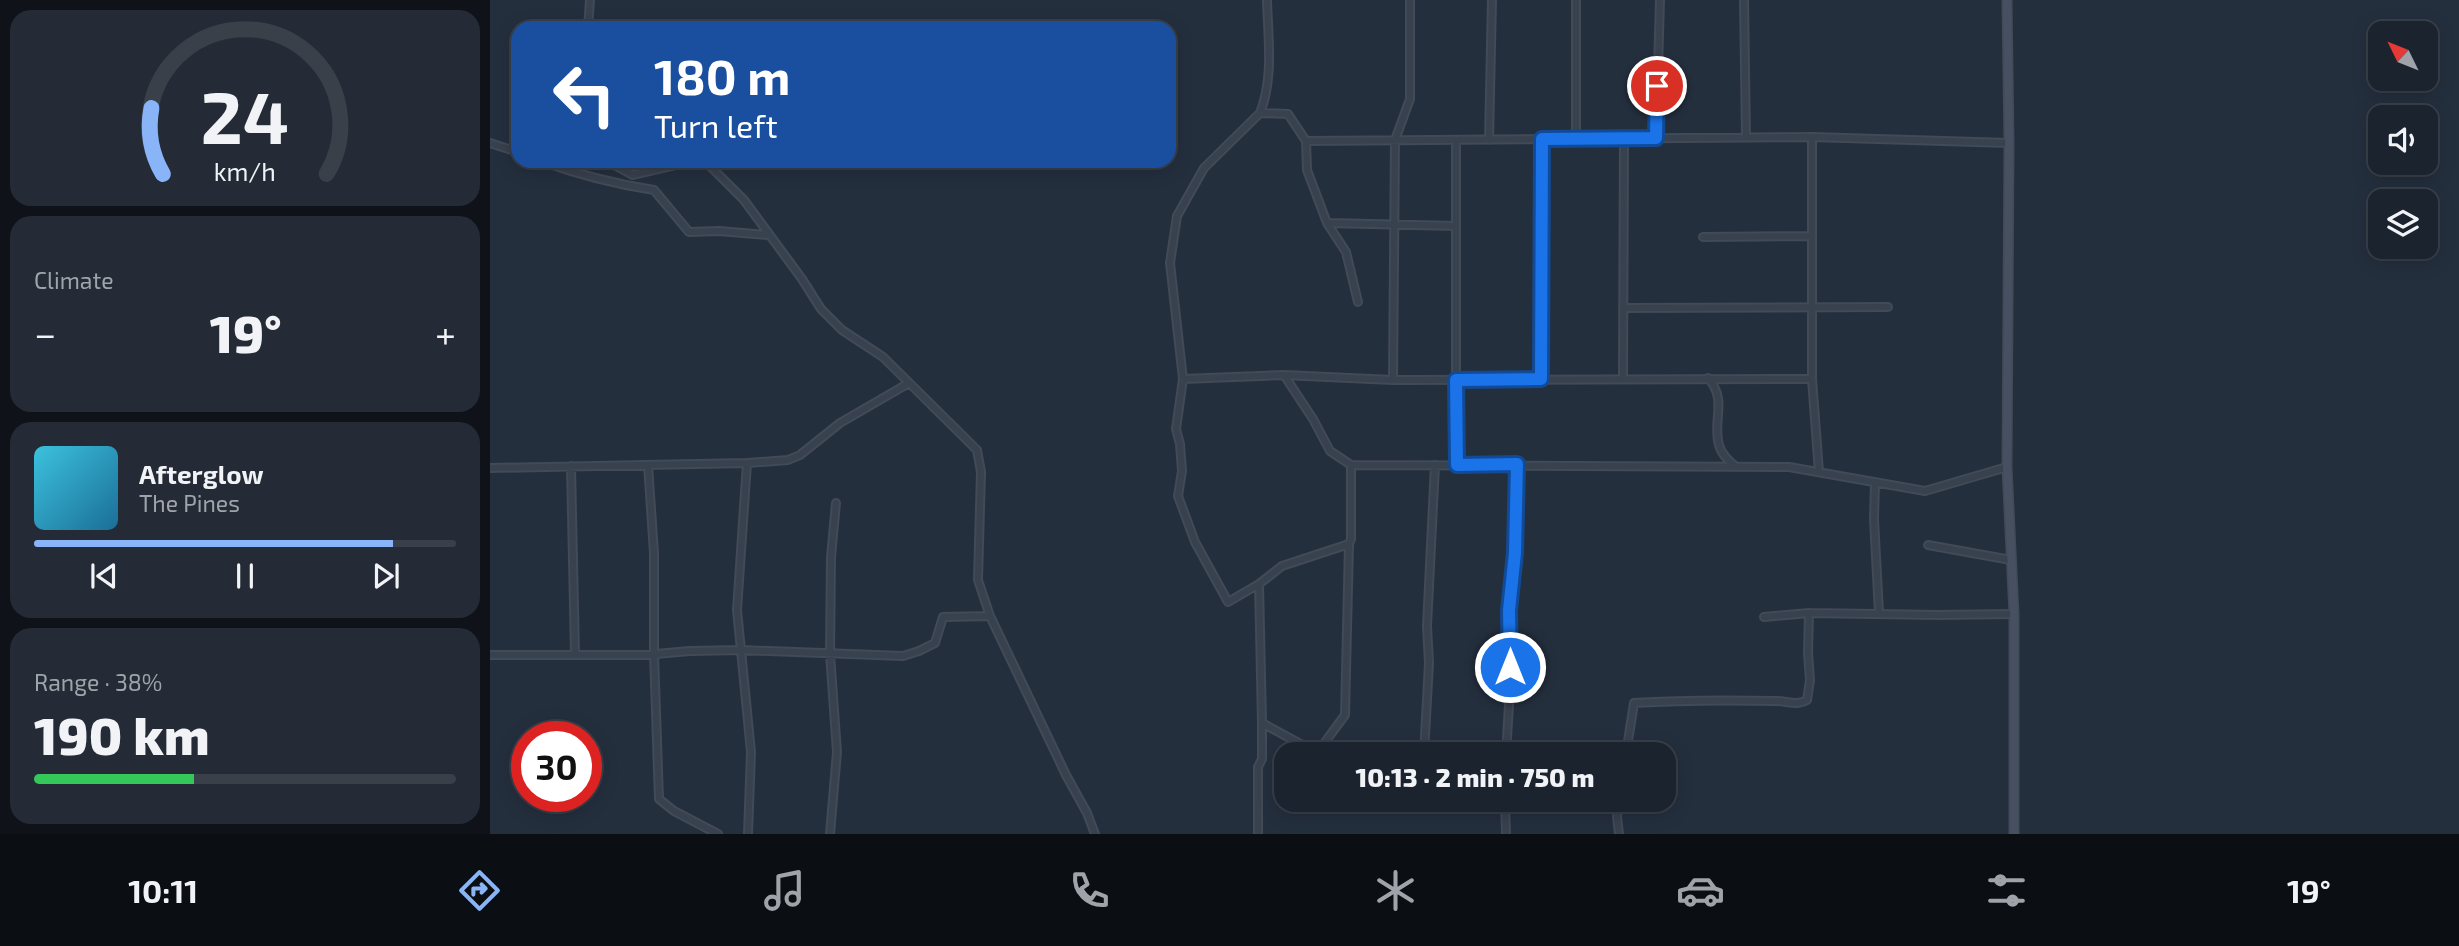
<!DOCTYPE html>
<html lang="en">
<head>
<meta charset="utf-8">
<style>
  body { margin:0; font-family:"Exo 2",sans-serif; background:#242b36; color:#f1f3f6; height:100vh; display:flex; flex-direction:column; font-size:26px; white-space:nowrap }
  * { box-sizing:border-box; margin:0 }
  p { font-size:23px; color:#a0a4aa }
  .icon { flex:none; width:38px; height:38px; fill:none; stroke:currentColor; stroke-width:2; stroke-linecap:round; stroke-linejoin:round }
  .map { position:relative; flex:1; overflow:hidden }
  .details { display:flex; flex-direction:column; gap:10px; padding:10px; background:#0f1319; width:490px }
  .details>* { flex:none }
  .top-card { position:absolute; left:21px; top:21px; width:665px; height:147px; border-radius:21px; box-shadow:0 4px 18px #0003,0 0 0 2px #39404a; background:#1a4fa0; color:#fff; overflow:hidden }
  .needle { width:46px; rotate:313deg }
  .tools { position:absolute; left:1878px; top:21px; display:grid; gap:14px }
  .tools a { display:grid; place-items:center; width:70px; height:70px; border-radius:14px; background:#1b232e; box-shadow:0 4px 18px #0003,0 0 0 2px #39404a; font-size:35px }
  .speed { position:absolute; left:21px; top:721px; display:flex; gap:14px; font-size:35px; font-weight:700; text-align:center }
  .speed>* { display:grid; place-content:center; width:91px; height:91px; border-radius:50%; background:#1b232e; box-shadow:0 4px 18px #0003,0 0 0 2px #39404a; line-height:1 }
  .speed .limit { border:10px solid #d22; background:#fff; color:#111 }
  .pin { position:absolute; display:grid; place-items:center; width:60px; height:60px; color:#fff; margin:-30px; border:4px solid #fff; border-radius:50%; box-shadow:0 2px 7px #0007 }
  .me { position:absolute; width:77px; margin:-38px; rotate:0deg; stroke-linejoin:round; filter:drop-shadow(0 0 5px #0008) }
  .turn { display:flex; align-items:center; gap:24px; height:147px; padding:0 28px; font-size:32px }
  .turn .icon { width:91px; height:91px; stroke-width:2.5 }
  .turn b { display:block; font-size:49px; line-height:60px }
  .big { font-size:52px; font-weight:800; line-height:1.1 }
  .details .widget { flex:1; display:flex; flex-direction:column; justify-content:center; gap:10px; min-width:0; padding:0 24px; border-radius:21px; background:#242b36 }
  .details .dial { align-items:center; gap:0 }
  .dial svg { height:182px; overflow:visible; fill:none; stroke:#39404a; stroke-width:7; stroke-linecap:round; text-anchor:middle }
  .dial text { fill:#f1f3f6; stroke:none }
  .song { display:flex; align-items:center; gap:21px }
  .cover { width:84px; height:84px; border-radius:10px; background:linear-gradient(135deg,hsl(190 70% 55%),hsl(200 70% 35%)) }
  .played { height:7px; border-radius:4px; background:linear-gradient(90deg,#8ab4f8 85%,#39404a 85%) }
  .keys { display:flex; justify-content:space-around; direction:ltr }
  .heat { display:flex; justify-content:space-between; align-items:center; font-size:38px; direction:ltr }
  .charge { height:10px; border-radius:5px; background:linear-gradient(90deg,#34c759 38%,#39404a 0) }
  .trip { position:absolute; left:784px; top:742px; width:402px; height:70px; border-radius:21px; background:#1b232e; box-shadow:0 4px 18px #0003,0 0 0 2px #39404a; font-weight:800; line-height:70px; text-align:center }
  .dock { display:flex; height:112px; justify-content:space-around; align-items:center; background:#0b0e12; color:#a0a4aa }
  .dock .icon { width:49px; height:49px }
  .dock .current { color:#8ab4f8 }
  .dock b { font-size:32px; color:#f1f3f6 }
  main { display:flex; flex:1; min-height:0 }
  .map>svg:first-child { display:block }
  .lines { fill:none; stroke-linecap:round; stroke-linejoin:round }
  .street-casing { stroke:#414a57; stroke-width:10 }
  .secondary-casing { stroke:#414a57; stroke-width:11 }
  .street { stroke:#38414e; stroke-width:6 }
  .secondary { stroke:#465061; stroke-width:8 }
  .route-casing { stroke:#114b97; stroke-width:18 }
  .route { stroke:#1a73e8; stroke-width:12 }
</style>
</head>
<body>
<main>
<section class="details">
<div class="widget dial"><svg viewBox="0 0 100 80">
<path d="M14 69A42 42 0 1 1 86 69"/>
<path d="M14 69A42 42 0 0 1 9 40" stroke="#8ab4f8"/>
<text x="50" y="56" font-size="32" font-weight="700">24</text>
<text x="50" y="72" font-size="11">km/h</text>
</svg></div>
<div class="widget"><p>Climate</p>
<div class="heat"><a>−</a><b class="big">19°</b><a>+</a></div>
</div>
<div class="widget">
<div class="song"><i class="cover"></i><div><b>Afterglow</b><p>The Pines</p></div></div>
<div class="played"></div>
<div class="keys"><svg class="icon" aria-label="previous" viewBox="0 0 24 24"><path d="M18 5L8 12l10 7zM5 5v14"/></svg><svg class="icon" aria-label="pause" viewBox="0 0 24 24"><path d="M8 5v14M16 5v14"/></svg><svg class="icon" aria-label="next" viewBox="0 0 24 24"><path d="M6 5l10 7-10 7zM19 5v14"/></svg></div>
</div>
<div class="widget"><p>Range · 38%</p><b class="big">190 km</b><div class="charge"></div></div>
</section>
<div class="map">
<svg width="1969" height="834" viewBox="0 0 1969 834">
  <rect width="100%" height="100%" fill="#242f3e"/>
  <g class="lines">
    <g class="street-casing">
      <path id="street" d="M1086 0V139
        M1254 0 1256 138
        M98 28 100 0
        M770 113 798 114 816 141 817 170 837 223 856 252 868 302
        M1322 137V379L1329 472
        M1166 138 1170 0
        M966 140V465
        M999 140 1002 0
        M816 141 1322 137 1519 143
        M0 143 28 152
        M51 161C89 175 125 184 164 190L199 232 229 231 278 235
        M117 161 143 175 204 161
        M215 161 254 200 312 279 331 309 352 330 393 357 487 450 491 472 488 580 500 616 576 775 597 813 605 834
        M837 223 966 226
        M1213 237 1322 236
        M1133 308 1398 307
        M794 375 823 419 840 451 861 465 1299 467 1435 491 1517 467
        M1218 378C1238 400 1222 420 1229 445 1231 454 1239 461 1246 467
        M693 379 794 375 903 380 1322 379
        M1051 379 1052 139
        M1133 379 1134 139
        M903 380 905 140 920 99V0
        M257 463 247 610 261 752 258 834
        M158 465 164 553V654L169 799 184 811 228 834
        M81 466 85 654
        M0 468 257 463 298 460 310 455 350 423 419 383
        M1385 483 1384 519 1389 613
        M1438 545 1521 560
        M769 584 792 566 859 544
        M1274 617 1319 613 1447 615 1524 614
        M0 655H154L200 651 250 650 413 656 429 651 445 643 453 617 500 616
        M772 723 827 753 850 754
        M827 753 855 715 859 544 861 539V465
        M934 754 939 663 937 626 945 465
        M1016 754 1020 689 1019 610 1025 553 1027 464
        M1136 754 1144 703C1191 700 1238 700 1286 701 1297 701 1307 706 1317 700L1320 680 1318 653 1319 613
        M1015 800 1016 834
        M340 834 347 752 340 654 341 557 346 503
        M768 834V767L772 759V723L769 584 738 602 705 542 688 496 692 471 690 444 686 429 693 379 680 263 687 216 714 168 770 113C784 78 778 37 777 0
        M1129 834 1127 817 1129 800"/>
    </g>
    <g class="secondary-casing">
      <path id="secondary" d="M1517 0 1519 143 1517 467 1524 614V834"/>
    </g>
    <use href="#street" class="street"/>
    <use href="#secondary" class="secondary"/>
  </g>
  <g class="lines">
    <g class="route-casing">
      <path id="route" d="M1020 667 1019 610 1025 553 1027 464 967 465 966 380 1051 379 1052 139 1166 138 1167 86"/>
    </g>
    <use href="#route" class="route"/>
  </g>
</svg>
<div class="tools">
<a><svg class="needle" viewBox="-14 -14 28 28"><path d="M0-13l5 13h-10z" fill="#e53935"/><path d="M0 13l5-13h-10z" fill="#a0a4aa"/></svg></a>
<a><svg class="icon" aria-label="sound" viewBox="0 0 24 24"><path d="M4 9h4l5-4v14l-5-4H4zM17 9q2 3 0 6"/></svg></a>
<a><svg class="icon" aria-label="layers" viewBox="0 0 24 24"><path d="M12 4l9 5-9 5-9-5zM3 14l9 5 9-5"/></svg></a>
</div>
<div class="speed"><div class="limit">30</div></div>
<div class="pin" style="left:1167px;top:86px;background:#d93025"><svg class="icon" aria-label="arrive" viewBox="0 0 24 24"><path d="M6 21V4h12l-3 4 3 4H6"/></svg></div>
<svg class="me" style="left:1020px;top:667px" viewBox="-20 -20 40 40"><circle r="17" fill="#1a73e8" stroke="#fff" stroke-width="3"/><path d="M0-11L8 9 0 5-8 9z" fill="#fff"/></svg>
<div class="trip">10:13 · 2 min · 750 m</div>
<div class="top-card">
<div class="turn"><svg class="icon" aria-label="left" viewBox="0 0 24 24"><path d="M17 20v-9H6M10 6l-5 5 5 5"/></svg><div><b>180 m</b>Turn left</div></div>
</div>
</div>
</main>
<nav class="dock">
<b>10:11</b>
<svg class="icon current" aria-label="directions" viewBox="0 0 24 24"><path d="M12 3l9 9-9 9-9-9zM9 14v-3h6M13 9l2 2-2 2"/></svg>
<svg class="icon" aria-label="music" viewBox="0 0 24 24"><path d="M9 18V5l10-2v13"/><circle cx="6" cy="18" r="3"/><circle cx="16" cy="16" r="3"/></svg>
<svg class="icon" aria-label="phone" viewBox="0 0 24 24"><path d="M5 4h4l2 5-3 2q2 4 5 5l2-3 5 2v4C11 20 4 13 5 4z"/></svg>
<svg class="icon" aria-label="climate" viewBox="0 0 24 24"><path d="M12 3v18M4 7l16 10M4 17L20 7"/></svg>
<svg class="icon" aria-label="car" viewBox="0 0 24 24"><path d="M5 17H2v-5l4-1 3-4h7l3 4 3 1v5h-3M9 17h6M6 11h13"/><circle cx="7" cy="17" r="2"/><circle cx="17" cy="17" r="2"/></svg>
<svg class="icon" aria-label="filters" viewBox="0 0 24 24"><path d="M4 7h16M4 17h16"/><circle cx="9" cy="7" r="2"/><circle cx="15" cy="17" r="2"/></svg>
<b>19°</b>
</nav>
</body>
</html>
